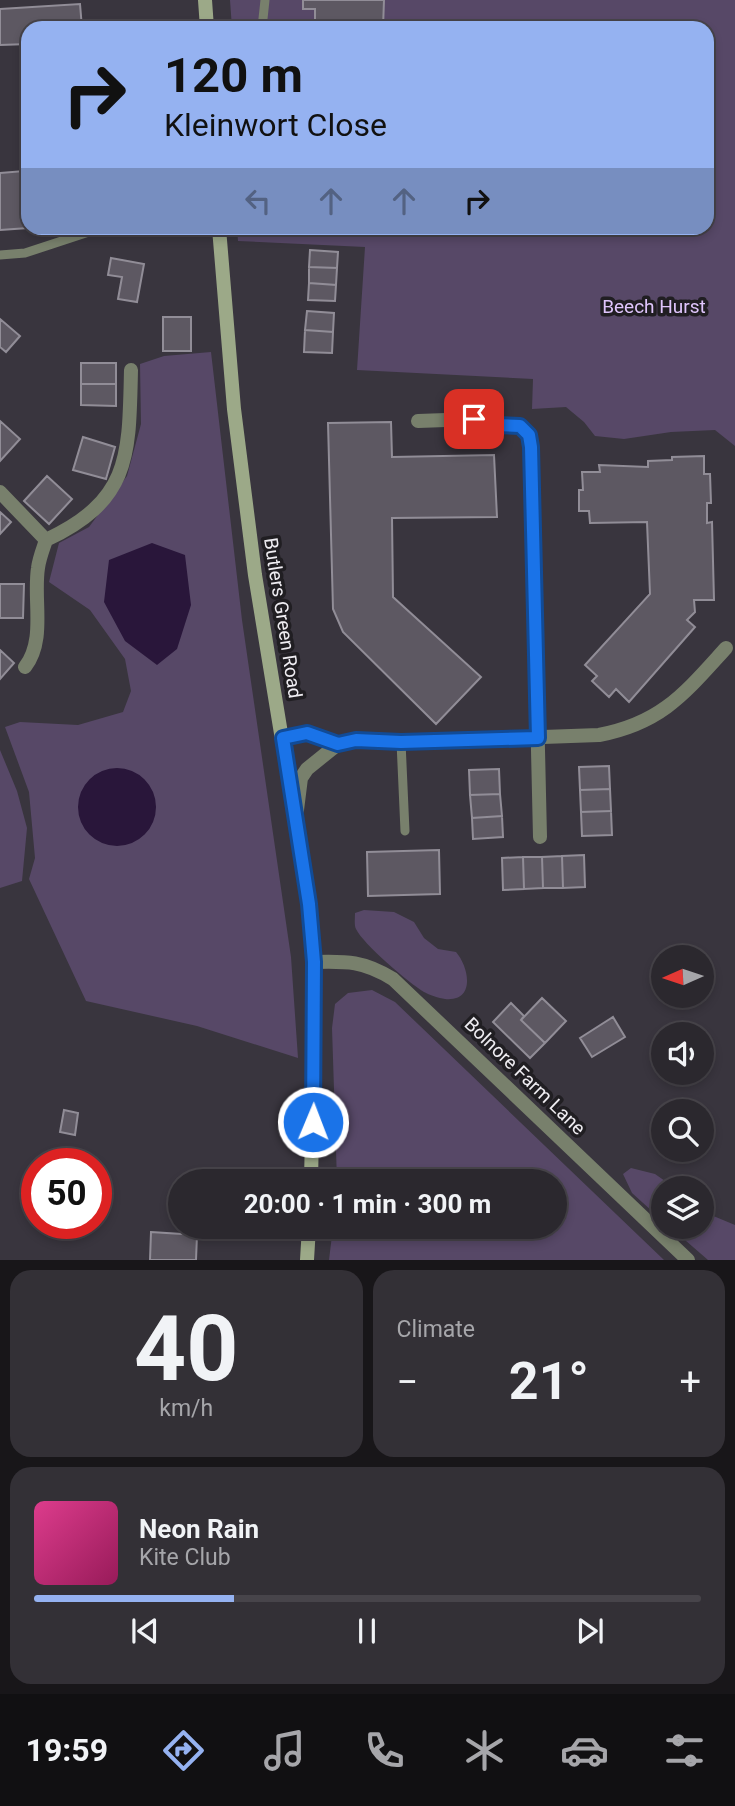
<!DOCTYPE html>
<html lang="en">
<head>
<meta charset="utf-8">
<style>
  body { margin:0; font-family:Roboto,sans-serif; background:#333036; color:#f1f3f6; height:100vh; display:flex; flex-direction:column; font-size:26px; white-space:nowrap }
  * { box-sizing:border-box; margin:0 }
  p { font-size:23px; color:#a6a6aa }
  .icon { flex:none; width:38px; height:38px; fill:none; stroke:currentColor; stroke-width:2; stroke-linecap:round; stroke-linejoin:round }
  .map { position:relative; height:1260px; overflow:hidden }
  .panel { display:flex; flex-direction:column; gap:10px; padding:10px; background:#181619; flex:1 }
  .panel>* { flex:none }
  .banner { position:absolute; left:21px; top:21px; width:693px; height:214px; border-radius:21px; box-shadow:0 4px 10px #0003,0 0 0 2px #47444a; background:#95b2f1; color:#111; overflow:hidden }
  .needle { width:46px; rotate:267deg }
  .controls { position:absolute; left:651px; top:945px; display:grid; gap:14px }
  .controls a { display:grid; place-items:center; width:63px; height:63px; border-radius:50%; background:#2b282e; box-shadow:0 4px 10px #0003,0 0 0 2px #47444a; font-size:35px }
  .speed { position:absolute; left:21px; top:1148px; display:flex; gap:14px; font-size:35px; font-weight:700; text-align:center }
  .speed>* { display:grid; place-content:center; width:91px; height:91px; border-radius:50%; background:#2b282e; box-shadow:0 4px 10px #0003,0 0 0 2px #47444a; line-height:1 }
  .speed .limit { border:10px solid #d22; background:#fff; color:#111 }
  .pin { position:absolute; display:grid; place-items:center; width:60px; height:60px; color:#fff; margin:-30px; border-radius:14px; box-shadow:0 4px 10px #0006 }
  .me { position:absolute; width:77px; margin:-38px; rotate:1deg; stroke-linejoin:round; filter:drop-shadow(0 0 5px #0008) }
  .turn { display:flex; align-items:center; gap:24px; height:147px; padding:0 28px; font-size:32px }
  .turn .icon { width:91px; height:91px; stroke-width:2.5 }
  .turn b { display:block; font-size:49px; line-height:60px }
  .lanes { display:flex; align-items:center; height:66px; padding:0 28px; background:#0003; justify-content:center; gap:35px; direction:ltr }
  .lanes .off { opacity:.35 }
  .big { font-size:52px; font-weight:700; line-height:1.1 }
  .panel .widget { flex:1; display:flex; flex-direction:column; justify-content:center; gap:10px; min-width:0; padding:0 24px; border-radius:21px; background:#333036 }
  .panel .dial { align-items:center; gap:0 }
  .dial b { font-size:91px; line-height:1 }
  .song { display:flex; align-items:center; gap:21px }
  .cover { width:84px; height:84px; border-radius:10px; background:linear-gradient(135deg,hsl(330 70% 55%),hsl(330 70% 35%)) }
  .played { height:7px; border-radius:4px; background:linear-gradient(90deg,#95b2f1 30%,#47444a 30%) }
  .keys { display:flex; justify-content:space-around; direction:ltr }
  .heat { display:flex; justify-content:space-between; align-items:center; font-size:38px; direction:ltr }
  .panel .tiles { flex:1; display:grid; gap:10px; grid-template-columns:1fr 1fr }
  .widget:last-child { grid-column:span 2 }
  .trip { position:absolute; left:168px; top:1169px; width:399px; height:70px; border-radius:35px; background:#2b282e; box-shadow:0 4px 10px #0003,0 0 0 2px #47444a; font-weight:700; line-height:70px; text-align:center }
  .tab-bar { display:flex; height:112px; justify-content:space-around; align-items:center; background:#111012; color:#a6a6aa }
  .tab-bar .icon { width:49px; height:49px }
  .tab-bar .current { color:#95b2f1 }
  .tab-bar b { font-size:32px; color:#f1f3f6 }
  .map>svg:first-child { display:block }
  .green { fill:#574867 }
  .water { fill:#29163a }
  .building { fill:#5d5862; stroke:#918d97; stroke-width:2 }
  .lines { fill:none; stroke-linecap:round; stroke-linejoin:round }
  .lane { stroke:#78806c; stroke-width:9 }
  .street { stroke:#78806c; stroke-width:14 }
  .secondary { stroke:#9ca988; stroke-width:14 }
  .route-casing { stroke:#114b97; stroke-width:18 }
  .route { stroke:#1a73e8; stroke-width:12 }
  .labels { text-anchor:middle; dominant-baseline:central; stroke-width:7; stroke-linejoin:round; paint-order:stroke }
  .park-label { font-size:19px; fill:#dfc5fc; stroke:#201e22 }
  .street-label { font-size:19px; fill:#efedf2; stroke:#201e22 }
</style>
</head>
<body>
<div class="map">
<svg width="735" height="1260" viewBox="0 0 735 1260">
  <rect width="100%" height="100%" fill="#39353e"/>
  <path class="green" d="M230 0H735V446L715 430 671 432 624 439 595 436 584 422 566 407 532 409 533 379 357 370 365 247 238 241 237 228H707V28H232Z
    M211 352 242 620 291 957 298 1058 197 1026 86 1001 29 879 35 858 29 792 5 727 20 722 78 725 123 712 131 691 125 659 90 610 49 582 59 543 89 527 127 476 141 424 140 364 164 356Z
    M0 750 17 791 27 828 22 881 0 888Z
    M364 910 394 912 414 922 424 938 438 949 456 952C469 967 476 1002 445 999 439 998 429 995 424 992 409 983 363 944 356 929 354 925 355 919 355 913Z
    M372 990 395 1002 664 1260H329L333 1227H555V1181H337L332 1028 335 1004 348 993Z
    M631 1168 655 1174 675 1188H663V1221L632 1193 623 1174Z
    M702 1208 711 1215 735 1225V1260H708L670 1227H702Z"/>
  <path class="water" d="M152 543 185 555 191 605 177 649 157 665 125 641 104 602 109 560Z
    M78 807a39 39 0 1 1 78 0a39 39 0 1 1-78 0Z"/>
  <path class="building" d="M303 0H384L383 28H315V9H303Z
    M80 4 82 28H28V44L0 45V9Z
    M24 171 28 228 0 230V173Z
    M310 250 338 252 337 268 309 267Z
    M111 258 144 264 137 302 118 299 122 277 108 275Z
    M309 267 337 268 336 285 309 283Z
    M309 283 336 285 335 301 308 300Z
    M307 311 334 313 333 332 305 330Z
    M163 317H191V351H163Z
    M0 319 20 336 6 352 0 347Z
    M305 330 333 332 332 353 304 352Z
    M81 363H116V384H81Z
    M81 384H116V406L81 405Z
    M0 421 20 439 0 461Z
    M391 422 392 457 494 455 497 517 392 518 393 597 481 677 436 724 343 632 333 609 328 423Z
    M83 437 115 447 106 479 73 470Z
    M704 456V474H710L711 503H707V523L712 522 714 600H694L695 612 687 620 695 627 629 702 616 689 609 697 592 681 597 676 585 665 650 594 647 522 590 523 589 511H579V490H583L582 472H600L599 465 648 467V461L672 460V457Z
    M47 476 72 499 49 524 24 501Z
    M0 512 11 522 0 534Z
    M0 584H24L23 618H0Z
    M0 650 14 663 0 679Z
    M609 766 610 789 580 790 579 767Z
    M499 769 500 794 470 795 469 770Z
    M610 789 611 811 581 812 580 790Z
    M500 794 502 816 472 818 470 795Z
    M611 811 612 835 582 836 581 812Z
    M502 816 503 837 473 839 472 818Z
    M439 850 440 894 368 896 367 852Z
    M584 855 585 887 563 888 562 856Z
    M562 856 563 888H543L542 857Z
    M523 857 524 889 503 890 502 858Z
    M523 857H542L543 888 524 889Z
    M542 998 566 1021 545 1043 521 1020Z
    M511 1003 524 1016 521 1020 545 1043 530 1058 493 1022Z
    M613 1017 625 1037 592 1057 580 1038Z
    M64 1110 78 1113 75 1135 60 1132Z
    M151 1232 197 1235 196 1260H150Z"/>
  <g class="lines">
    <path class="lane" d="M262 28 265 0
      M0 255 25 253 101 228
      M401 742 405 831"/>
    <path class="street" d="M418 421 474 419 495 425 520 426 529 434 531 447 540 837
      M0 492 46 540C131 500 129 456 131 370
      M25 667C46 640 33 600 38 568 39 559 43 549 46 540
      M283 738 307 733 338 744
      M297 810 301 778 307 769 338 744 356 740 401 742 599 735C662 723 685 693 726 648
      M314 962C347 961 364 961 393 979L688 1260"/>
    <path class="secondary" d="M205 0 207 28
      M219 228 234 409 255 575 309 904 315 995 311 1181
      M307 1260 309 1227"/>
  </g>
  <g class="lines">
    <g class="route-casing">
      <path id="route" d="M313 1122 314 962 309 904 283 738 307 733 338 744 356 740 401 742 538 738 531 447 529 435 520 426 495 425 474 419"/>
    </g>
    <use href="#route" class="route"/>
  </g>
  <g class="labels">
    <g class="park-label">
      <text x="654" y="306">Beech Hurst</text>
    </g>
    <g class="street-label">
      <text transform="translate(283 618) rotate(81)">Butlers Green Road</text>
      <text transform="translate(525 1076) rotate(44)">Bolnore Farm Lane</text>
    </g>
  </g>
</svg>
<div class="controls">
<a><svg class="needle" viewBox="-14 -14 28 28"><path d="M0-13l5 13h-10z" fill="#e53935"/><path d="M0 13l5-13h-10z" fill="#a6a6aa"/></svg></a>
<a><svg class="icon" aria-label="sound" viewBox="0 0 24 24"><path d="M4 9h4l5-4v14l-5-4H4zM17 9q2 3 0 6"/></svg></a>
<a><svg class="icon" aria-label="search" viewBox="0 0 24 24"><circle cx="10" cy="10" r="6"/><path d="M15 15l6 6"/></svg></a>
<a><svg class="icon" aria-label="layers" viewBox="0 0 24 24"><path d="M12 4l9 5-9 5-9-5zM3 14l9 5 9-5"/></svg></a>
</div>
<div class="speed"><div class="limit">50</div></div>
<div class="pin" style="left:474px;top:419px;background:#d93025"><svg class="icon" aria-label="arrive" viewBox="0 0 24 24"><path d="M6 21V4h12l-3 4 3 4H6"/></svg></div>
<svg class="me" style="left:313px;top:1122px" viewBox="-20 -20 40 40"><circle r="17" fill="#1a73e8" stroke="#fff" stroke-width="3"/><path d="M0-11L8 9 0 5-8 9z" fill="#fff"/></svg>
<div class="trip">20:00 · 1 min · 300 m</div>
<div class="banner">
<div class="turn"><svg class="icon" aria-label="right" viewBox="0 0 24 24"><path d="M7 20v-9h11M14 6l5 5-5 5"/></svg><div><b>120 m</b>Kleinwort Close</div></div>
<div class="lanes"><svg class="icon off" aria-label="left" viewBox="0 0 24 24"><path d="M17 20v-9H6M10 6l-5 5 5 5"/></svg><svg class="icon off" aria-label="ahead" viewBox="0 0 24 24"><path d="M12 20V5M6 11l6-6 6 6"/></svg><svg class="icon off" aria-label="ahead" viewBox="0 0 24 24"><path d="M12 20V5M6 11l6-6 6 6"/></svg><svg class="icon" aria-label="right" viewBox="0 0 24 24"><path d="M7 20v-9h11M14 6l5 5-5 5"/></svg></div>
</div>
</div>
<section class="panel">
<div class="tiles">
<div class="widget dial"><b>40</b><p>km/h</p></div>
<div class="widget"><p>Climate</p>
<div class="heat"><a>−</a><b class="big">21°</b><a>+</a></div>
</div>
<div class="widget">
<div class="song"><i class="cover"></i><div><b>Neon Rain</b><p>Kite Club</p></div></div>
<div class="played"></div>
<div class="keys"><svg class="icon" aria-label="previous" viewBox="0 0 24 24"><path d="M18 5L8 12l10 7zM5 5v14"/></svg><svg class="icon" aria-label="pause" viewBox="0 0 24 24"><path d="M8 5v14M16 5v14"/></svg><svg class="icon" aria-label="next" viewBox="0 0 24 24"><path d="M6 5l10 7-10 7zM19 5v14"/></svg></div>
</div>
</div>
</section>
<nav class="tab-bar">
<b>19:59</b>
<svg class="icon current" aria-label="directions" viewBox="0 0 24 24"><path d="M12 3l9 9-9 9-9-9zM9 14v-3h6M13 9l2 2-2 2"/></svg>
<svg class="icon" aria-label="music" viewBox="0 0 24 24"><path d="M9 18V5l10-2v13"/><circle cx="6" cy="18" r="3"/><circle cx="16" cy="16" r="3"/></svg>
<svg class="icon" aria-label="phone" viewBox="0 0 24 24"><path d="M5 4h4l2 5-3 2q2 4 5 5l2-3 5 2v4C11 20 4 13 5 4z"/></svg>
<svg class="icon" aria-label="climate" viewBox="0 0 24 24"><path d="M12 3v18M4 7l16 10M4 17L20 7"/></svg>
<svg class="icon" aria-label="car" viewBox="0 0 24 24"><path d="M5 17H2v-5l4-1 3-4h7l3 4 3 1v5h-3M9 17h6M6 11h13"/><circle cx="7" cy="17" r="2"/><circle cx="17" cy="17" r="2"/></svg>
<svg class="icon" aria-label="filters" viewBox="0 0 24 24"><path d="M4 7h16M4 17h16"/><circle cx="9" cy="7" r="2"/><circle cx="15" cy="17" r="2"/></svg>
</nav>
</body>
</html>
